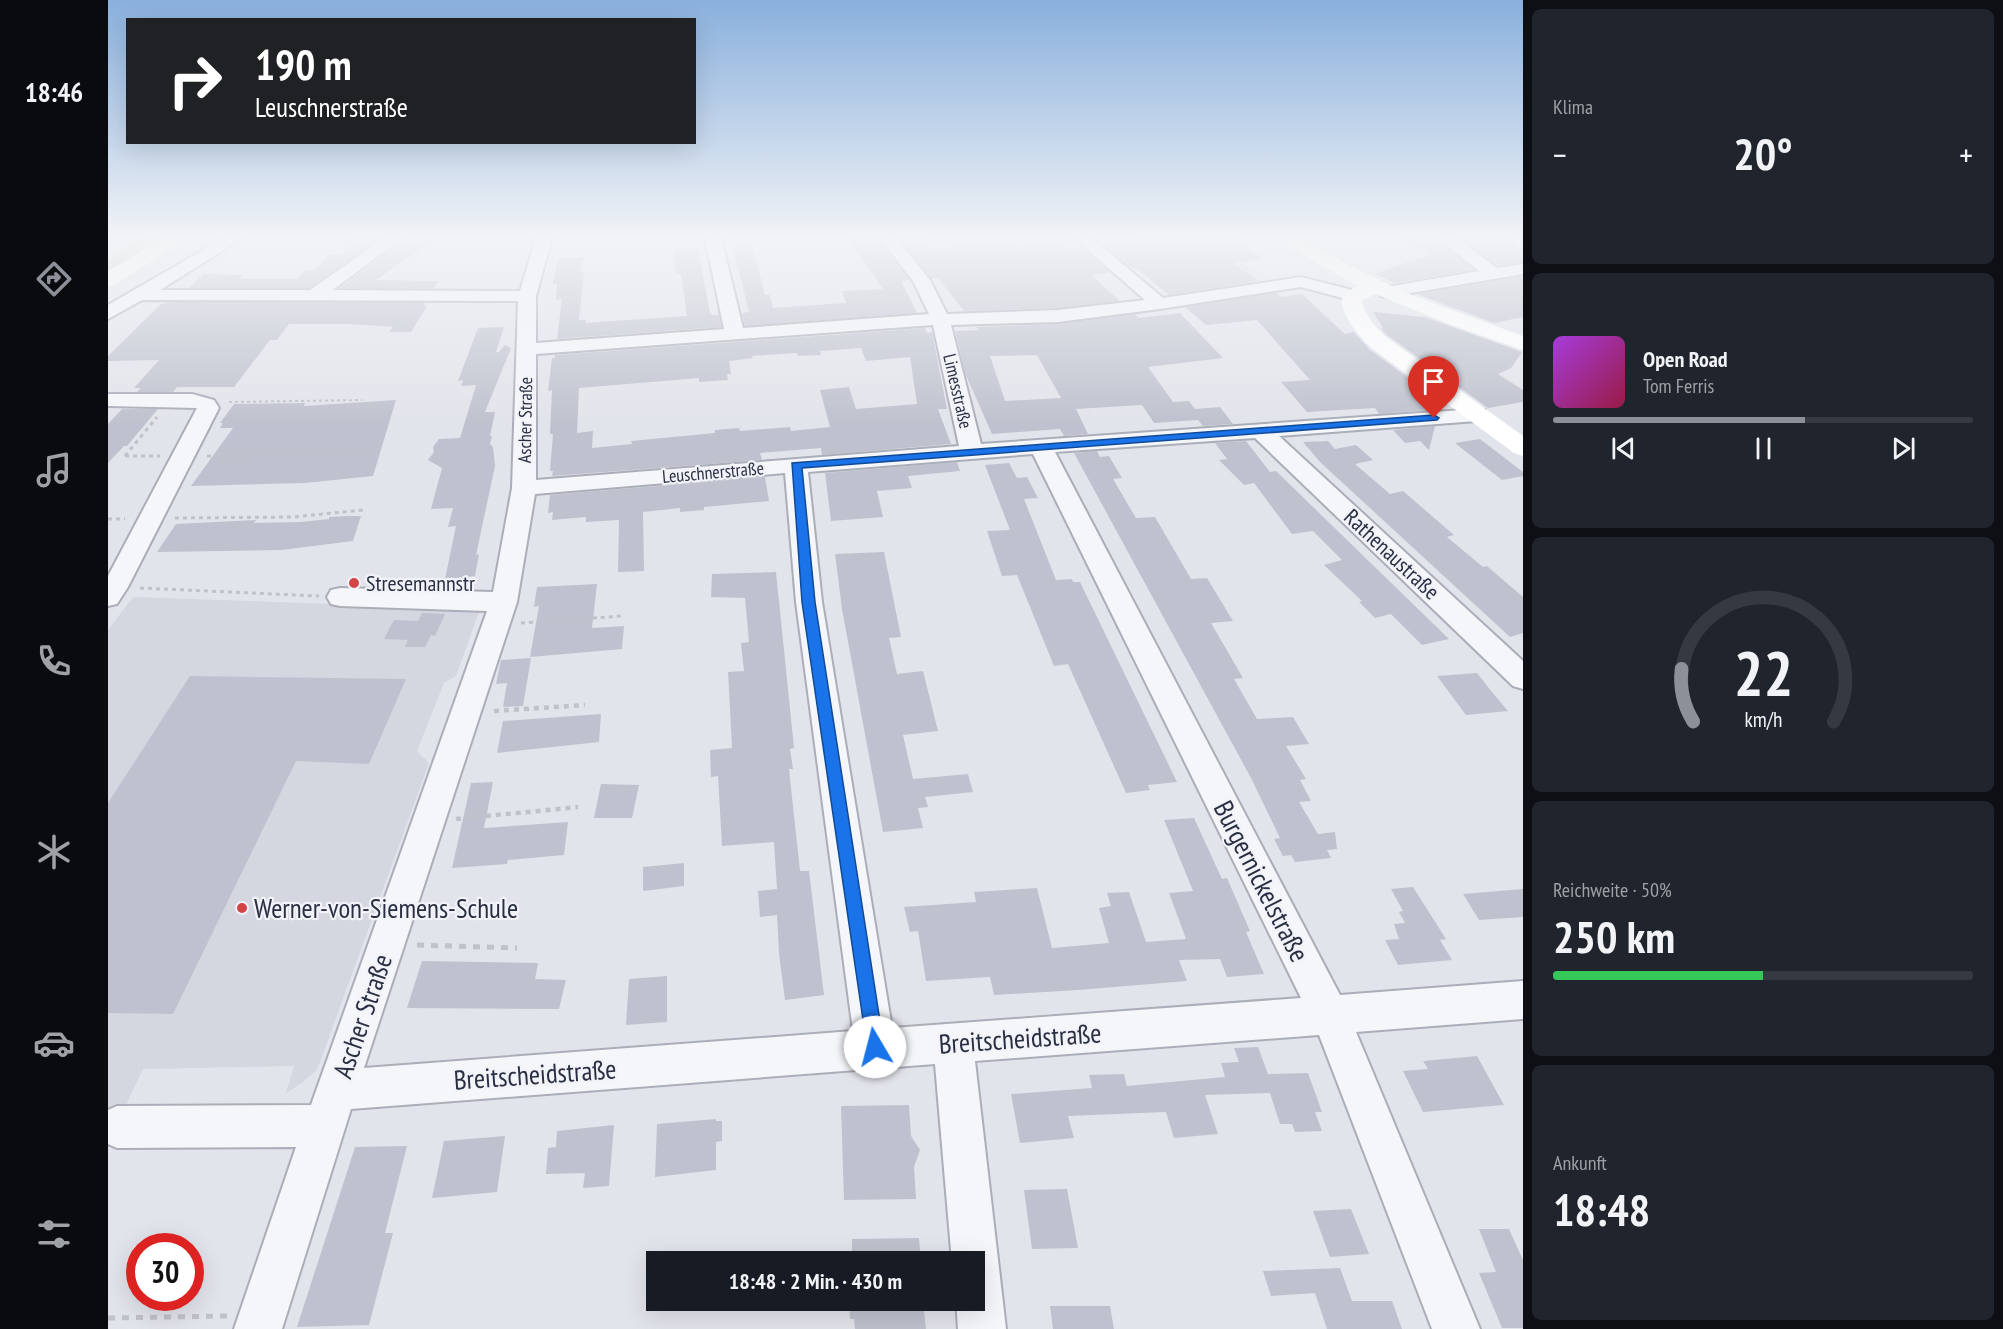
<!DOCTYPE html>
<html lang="de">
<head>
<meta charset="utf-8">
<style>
  body { margin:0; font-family:"PT Sans Narrow",sans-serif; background:#20242c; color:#f1f3f6; height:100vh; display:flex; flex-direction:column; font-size:22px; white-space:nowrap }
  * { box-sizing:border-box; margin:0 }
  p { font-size:20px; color:#9ea1a6 }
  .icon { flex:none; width:33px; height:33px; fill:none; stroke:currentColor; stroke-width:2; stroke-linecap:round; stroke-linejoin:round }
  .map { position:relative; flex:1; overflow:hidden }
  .side { display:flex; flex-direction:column; gap:9px; padding:9px; background:#0d0f14; width:480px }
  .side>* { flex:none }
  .hud { position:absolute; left:18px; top:18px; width:570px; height:126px; border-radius:0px; box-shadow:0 6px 24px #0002; background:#202124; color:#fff; overflow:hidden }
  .speed { position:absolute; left:18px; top:1233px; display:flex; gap:12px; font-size:30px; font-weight:700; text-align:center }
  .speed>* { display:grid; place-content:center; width:78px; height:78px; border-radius:50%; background:#171b24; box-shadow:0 6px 24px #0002; line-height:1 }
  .speed .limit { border:9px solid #d22; background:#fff; color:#111 }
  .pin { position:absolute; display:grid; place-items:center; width:51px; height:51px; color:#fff; margin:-62px -26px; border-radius:50% 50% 50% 0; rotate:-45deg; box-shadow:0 0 6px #0007 }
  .pin .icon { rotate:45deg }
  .me { position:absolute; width:66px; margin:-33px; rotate:352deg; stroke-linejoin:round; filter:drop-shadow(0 0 4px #0008) }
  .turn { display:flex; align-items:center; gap:21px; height:126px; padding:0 30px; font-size:27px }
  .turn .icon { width:78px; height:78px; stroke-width:2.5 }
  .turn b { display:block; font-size:42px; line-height:51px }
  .big { font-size:45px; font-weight:600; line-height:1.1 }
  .side .widget { flex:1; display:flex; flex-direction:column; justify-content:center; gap:9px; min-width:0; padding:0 21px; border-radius:9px; background:#20242c }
  .side .dial { align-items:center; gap:0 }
  .dial svg { height:156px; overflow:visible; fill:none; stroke:#363941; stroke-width:7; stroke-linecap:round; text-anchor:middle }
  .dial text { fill:#f1f3f6; stroke:none }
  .song { display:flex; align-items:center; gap:18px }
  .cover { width:72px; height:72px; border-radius:9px; background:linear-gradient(135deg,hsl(280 70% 55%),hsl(340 70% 35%)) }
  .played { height:6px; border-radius:3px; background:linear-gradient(90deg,#8c9099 60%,#363941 60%) }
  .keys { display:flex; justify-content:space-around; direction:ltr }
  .heat { display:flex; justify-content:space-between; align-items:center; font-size:33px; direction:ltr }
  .charge { height:9px; border-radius:4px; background:linear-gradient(90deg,#34c759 50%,#363941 0) }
  .trip { position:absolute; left:538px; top:1251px; width:339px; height:60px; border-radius:0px; background:#171b24; box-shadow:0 6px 24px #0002; font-weight:600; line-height:60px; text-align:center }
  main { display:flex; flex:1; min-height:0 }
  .tabs { display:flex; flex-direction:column; width:108px; justify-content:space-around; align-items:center; background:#090b0e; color:#9ea1a6 }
  .tabs .icon { width:42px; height:42px }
  .tabs .current { color:#8c9099 }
  .tabs b { font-size:27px; color:#f1f3f6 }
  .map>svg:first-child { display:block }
  .built { fill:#d4d6e0 }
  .green { fill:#c4d5c3 }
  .building { fill:#bfc2ce; fill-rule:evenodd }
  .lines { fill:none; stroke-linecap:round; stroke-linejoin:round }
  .street-casing { stroke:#aaaeb9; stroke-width:4 }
  .path-far3 { stroke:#c0c2ca; stroke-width:2; stroke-dasharray:3 3; stroke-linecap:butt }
  .path-far2 { stroke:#c0c2ca; stroke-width:3; stroke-dasharray:4 4; stroke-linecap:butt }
  .path-far1 { stroke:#c0c2ca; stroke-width:4.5; stroke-dasharray:5 5; stroke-linecap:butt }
  .path { stroke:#c0c2ca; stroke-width:5; stroke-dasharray:7 7; stroke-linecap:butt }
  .street { fill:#f5f6f9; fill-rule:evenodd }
  .secondary { fill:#fff; fill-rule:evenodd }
  .route { fill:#1a73e8; stroke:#114b97; stroke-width:1.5 }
  .poi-dot { fill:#d34544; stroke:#f2f3f8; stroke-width:2 }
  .labels { text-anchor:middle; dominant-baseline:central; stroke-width:4.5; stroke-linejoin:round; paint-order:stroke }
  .far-street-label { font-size:18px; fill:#292f43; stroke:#f2f3f8 }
  .street-label { font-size:22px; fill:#292f43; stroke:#f2f3f8 }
  .poi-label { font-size:22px; fill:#292f43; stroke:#f2f3f8; text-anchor:start }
  .near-street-label { font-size:27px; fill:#292f43; stroke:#f2f3f8 }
  .near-poi-label { font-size:27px; fill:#292f43; stroke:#f2f3f8; text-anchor:start }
</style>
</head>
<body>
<main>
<nav class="tabs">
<b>18:46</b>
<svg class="icon current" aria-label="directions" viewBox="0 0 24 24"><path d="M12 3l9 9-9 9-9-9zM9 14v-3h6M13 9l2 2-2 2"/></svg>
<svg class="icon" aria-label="music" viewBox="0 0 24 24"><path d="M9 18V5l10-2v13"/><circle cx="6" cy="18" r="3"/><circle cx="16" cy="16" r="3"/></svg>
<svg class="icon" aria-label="phone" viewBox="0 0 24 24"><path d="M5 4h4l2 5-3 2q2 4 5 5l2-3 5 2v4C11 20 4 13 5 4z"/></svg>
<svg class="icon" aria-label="climate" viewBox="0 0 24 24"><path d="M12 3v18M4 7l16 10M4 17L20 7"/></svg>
<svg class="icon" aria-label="car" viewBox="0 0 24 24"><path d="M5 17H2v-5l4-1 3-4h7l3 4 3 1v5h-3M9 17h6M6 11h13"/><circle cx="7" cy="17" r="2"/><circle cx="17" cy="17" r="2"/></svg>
<svg class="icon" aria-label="filters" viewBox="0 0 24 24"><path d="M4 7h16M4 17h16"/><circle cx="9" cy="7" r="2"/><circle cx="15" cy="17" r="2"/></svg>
</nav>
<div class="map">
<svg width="1415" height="1329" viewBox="0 0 1415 1329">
  <rect width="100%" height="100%" fill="#e2e4eb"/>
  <path class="built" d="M25 597 372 609 348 676 336 683 309 751 321 763 209 1070 194 1083 178 1093 186 1066 35 1069 0 1142V630Z"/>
  <path class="green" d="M35 238H59L0 275V260Z"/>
  <path class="building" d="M740 238H770L802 280 793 281 809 313 637 326 634 313 641 312 625 247 644 245 657 295H662L665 308 738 303 734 291 775 289Z
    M791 238H816L824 249 898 241 905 248 949 241 959 250 974 248 1002 272 983 275 1012 301 950 308 856 311 830 278 824 279Z
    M1041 238H1125L1154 258 1125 263 1151 281 1061 295 1028 268H1023L995 245Z
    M1294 238H1328L1366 270 1286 283 1267 274 1323 254Z
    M1352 238H1391L1415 255V262L1390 266Z
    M247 239H271L201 288H81L95 274 135 275 132 279H190L197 270H207L221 255H234Z
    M296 239 322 243 268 280 331 281 326 288H232Z
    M590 248 602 312 604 315H611L613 327 449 339 454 299 448 300 449 284H445V281L451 258 475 257 472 272H476L471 320H478L477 323 579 316 573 274H567L565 250Z
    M1415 276V317L1386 323 1309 294Z
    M1168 293 1173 297 1194 294 1237 334 1246 332 1261 349 1333 402 1331 409 1271 414 1267 408 1199 412 1173 382 1202 380 1149 320 1098 325 1077 307Z
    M67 302 317 303 316 306H319L303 332H281L285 327 242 324H181L169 340H162L126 387H69L65 392H29L33 388H26L51 360 0 361V356L53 304Z
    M1265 312 1317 317 1414 352 1403 368 1390 374 1415 390V402L1380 408 1279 335 1273 329 1275 328Z
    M1072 313 1115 358 1040 367 1065 402 1081 401 1087 409 1112 407 1125 424 1095 426 1090 420 1046 423 1034 405 968 409 980 434 956 436 952 429 884 434 857 373 847 331 871 330 868 327 950 324 1027 314 1031 318ZM929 355 953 398 897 401 882 356Z
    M396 327 388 352H391L397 345 403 348 377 412H387L382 436H384L382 444 385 447 387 466 368 555 371 554 367 576 337 579 348 526 340 527 345 508 323 509 334 468 320 460 326 452 325 447 331 439 352 438 368 385 353 386 355 380 350 381 370 328Z
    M817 328 819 333 824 332 839 409H830L843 444 714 455 713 448 652 453 654 460 444 476 445 471H442L445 434H442L444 390 440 391 444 358H447V355ZM753 348 758 361 802 357 809 404 748 409 741 387 712 390 722 427 683 431 682 427 632 431 631 428 607 430V433L523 441 524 444 484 448 485 431 469 433 471 388 591 378V382L620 380 619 374H623L621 361 645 358 644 356 689 353 690 356 713 355 712 351Z
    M288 400 265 476 197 483 83 486 125 428H112L115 423H112L126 404 197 403 196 406Z
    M14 409H50L19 446H16L0 463V424Z
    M1327 426 1321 450 1312 441 1297 443 1285 430Z
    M1372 439 1415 472V476L1394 480 1347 443Z
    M1138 441 1162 472 1168 471 1341 639 1314 645 1283 614 1267 618 1251 602 1254 601 1216 565 1234 560 1205 531 1184 534 1146 483 1136 485 1111 460 1119 459 1107 443Z
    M1220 441 1227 449 1248 445 1265 460 1247 464 1282 494 1295 491 1346 535 1339 537 1375 567 1379 566 1415 597V633L1402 637 1212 462 1195 442Z
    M989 451 992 457 1001 456 1014 478 1005 479 1028 518 1047 517 1083 579 1099 578 1125 621 1103 623 1135 678 1126 679 1149 719 1185 717 1201 744 1178 746 1198 779 1192 780 1203 801 1191 802 1210 834 1227 832 1229 849 1219 850 1223 858 1187 862 1183 855 1175 856 1166 839 1172 838 1143 778 966 453Z
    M849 462 852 471 800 476 804 488 769 491 775 517 723 521 717 473Z
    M901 463 909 478 919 477 930 498 916 499 948 580 964 579 965 582H972L1069 782 1040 785 1042 790 1018 793 960 664 946 666 909 575 894 576 879 531 902 530 877 465Z
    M657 477 661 501 596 507V510L572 512V508L535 512 536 571 510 572 511 520 478 522V517L444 520 445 512 440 513 442 495Z
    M241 516H253L245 541 174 550 49 552 68 524 148 520 146 523 193 522 221 519V517Z
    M776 552 793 637 781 638 789 674 815 671 830 731 795 735 805 779 860 774 865 792 817 797 820 807 810 808 815 828 775 832 734 609 727 554Z
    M668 572 686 748 682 749 685 769H681L692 871H701L716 995 677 1000 671 954 669 915 652 917 650 891 669 889 666 842 614 846 610 776 603 777 602 750 624 748 620 672 636 671 633 643 641 642 637 598 603 597 604 574Z
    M489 584 484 628 516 626 514 649 422 657 431 606 426 607 429 587Z
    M314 613 337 614 327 636 323 635 317 647H297L300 640 276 639 286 620 310 621Z
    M423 658 415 706 395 707 399 683 388 684 393 660Z
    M1369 673 1384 692 1400 711 1358 715 1329 676Z
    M82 676 298 679 261 764 188 761 65 1014 0 1013V803Z
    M493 714 491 742 389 753 395 721Z
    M385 782 376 828 460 822 456 855 400 860 399 864 344 868 363 783Z
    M493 784 531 785 524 818H486Z
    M1086 818 1114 879 1119 878 1142 931 1138 932 1156 974 1119 977 1112 959 1071 960 1079 981 970 990 886 995 882 977 818 981 810 931 802 932 796 907 868 902 866 892 929 888 944 948 1001 943 991 908 1003 906 999 893 1021 892 1038 942 1078 939 1061 893 1085 891 1056 820Z
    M576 863V886L535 891V867Z
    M1305 887 1338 939 1332 940 1344 960 1290 965 1277 940 1291 939 1286 924 1297 923 1291 912 1295 911 1283 889Z
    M1415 889V917L1371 920 1355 894Z
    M314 961 430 963 427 979 458 980 451 1009 299 1008Z
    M559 976V1022L518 1025 521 979Z
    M1150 1047 1160 1074 1200 1073 1214 1112H1207L1214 1131 1187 1132 1184 1124H1172L1162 1093 1097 1095 1110 1134 1066 1138 1058 1112 960 1116 966 1138 912 1143 903 1094 984 1088 981 1075 1016 1074 1019 1086 1117 1077 1113 1063 1131 1062 1126 1048Z
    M1369 1056 1396 1105 1315 1112 1295 1071 1320 1069 1315 1061Z
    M801 1105 803 1136 812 1150 806 1167 808 1199 736 1200 733 1106Z
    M608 1119V1121H614V1141L608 1142V1170L547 1177 549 1124Z
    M506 1125 501 1186 475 1188 477 1173 438 1174 440 1148 448 1147 449 1131Z
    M397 1136 389 1192 324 1198 336 1141Z
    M299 1146 277 1233H285L261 1325 189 1327 247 1147Z
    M959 1189 970 1248 924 1249 916 1190Z
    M1243 1209 1261 1254 1222 1257 1205 1211Z
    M1371 1229H1401L1415 1260V1328H1394L1371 1273 1388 1272Z
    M811 1238 813 1262H744V1239Z
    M1232 1268 1244 1301H1284L1294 1329H1219L1207 1293 1163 1296 1155 1271Z
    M741 1300H821L816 1311 818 1329H747L746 1319H742Z
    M942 1306H1002L1006 1329H945Z"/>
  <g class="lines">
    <g class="street-casing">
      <path id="street" d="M116 238H135L52 290H202L276 238H294L225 290 412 291 428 238H444L428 296V343L616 329 597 238H613L635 328 821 314 805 281 772 238H788L822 280 839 314 950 310 1037 300 966 238H984L1055 298 1193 277 1252 292 1255 296 1252 300 1246 301 1193 287 1052 309 950 322 843 325 873 444 1369 409 1377 410 1380 415 1377 420 1369 421 1171 436 1415 661V689L1405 686 1147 438 947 452 1232 995 1415 981V1019L1248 1032 1372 1329H1324L1211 1035 867 1061 898 1329H850L848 1300H867V1262H844L827 1064 243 1109 174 1329H126L188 1147 9 1148 0 1144V1110L9 1106 203 1105 379 611 232 606 223 604 219 597 223 590 232 588 385 592 404 488 410 301 34 300 0 319V305ZM825 325 851 446 428 480V354ZM925 454 1193 998 784 1028 714 602 700 472ZM677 473 688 602 745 1031 256 1068 409 602 427 494Z
        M1330 238H1348L1389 268 1415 264V274L1279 297 1273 296 1270 292 1273 288 1371 271Z
        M1398 238H1415V249L1409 247Z
        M0 394H84L106 400 111 408 20 587 9 604 0 606V576L89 408 0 406Z"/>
    </g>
    <path class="path-far3" d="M1025 240 1078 283
      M1132 264 1143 272
      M121 402 254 400"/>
    <path class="path-far2" d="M17 456H52
      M17 456 49 417
      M99 456 207 454 272 449
      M67 518 185 517 255 510
      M0 519H17
      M32 588 211 596
      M413 623 514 616"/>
    <path class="path-far1" d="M386 711 477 705
      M348 819 470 807"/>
    <path class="path" d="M309 945 409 948
      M0 1318 119 1316"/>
    <use href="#street" class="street"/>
    <path class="secondary" d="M55 238H77L75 242 7 284 0 286V271Z
      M1170 238H1192L1242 266 1301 294 1415 336V350L1346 326 1267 294 1254 301C1257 316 1267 326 1278 337L1415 436V456L1406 453 1262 347C1249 333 1236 319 1233 300L1245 288 1250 286 1172 242Z"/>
  </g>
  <linearGradient id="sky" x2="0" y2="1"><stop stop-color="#89b0dd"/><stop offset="0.56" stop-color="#f2f3f6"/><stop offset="1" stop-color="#f2f3f6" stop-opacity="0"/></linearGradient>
  <rect width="1415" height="424" fill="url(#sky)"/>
  <path class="route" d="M1326 415 1331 418 1329 420 694 468 707 602 776 1047 774 1054 767 1057 760 1054 694 602 684 463Z"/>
  <g class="poi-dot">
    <circle cx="246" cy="583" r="6"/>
    <circle cx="134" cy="908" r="6"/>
  </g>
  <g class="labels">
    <g class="far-street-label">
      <text transform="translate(850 391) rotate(77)">Limesstraße</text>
      <text transform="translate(417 420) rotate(-89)">Ascher Straße</text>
      <text transform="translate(605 472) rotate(-5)">Leuschnerstraße</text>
    </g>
    <g class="street-label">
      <text transform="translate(1284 554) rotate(43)">Rathenaustraße</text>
    </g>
    <g class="poi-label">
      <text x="258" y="583">Stresemannstr</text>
    </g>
    <g class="near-street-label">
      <text transform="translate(1154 881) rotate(63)">Burgernickelstraße</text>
      <text transform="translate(254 1016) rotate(-71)">Ascher Straße</text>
      <text transform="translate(912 1038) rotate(-4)">Breitscheidstraße</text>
      <text transform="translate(427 1074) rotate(-4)">Breitscheidstraße</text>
    </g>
    <g class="near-poi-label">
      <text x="146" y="908">Werner-von-Siemens-Schule</text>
    </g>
  </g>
</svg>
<div class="speed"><div class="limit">30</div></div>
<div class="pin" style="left:1326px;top:418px;background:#d93025"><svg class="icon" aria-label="arrive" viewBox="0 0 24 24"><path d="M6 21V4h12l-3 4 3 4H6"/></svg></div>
<svg class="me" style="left:767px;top:1047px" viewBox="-20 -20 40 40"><circle r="19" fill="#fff"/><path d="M0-13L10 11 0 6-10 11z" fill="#1a73e8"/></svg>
<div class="trip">18:48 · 2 Min. · 430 m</div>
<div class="hud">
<div class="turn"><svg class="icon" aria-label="right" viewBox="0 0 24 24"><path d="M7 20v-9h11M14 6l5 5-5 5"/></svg><div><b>190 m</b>Leuschnerstraße</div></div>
</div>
</div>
<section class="side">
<div class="widget"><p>Klima</p>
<div class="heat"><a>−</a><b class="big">20°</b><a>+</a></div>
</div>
<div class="widget">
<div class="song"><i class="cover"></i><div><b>Open Road</b><p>Tom Ferris</p></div></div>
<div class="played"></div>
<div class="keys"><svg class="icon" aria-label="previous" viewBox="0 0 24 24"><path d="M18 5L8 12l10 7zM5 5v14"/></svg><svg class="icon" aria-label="pause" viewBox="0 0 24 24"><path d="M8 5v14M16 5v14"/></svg><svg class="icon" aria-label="next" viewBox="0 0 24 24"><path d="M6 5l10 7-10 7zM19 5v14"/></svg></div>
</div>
<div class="widget dial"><svg viewBox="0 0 100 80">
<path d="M14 69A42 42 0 1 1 86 69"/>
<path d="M14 69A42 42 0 0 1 8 42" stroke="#8c9099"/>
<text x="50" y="56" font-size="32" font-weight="700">22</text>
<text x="50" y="72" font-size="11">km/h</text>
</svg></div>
<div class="widget"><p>Reichweite · 50%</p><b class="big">250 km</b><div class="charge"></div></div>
<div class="widget"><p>Ankunft</p><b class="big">18:48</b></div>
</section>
</main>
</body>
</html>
